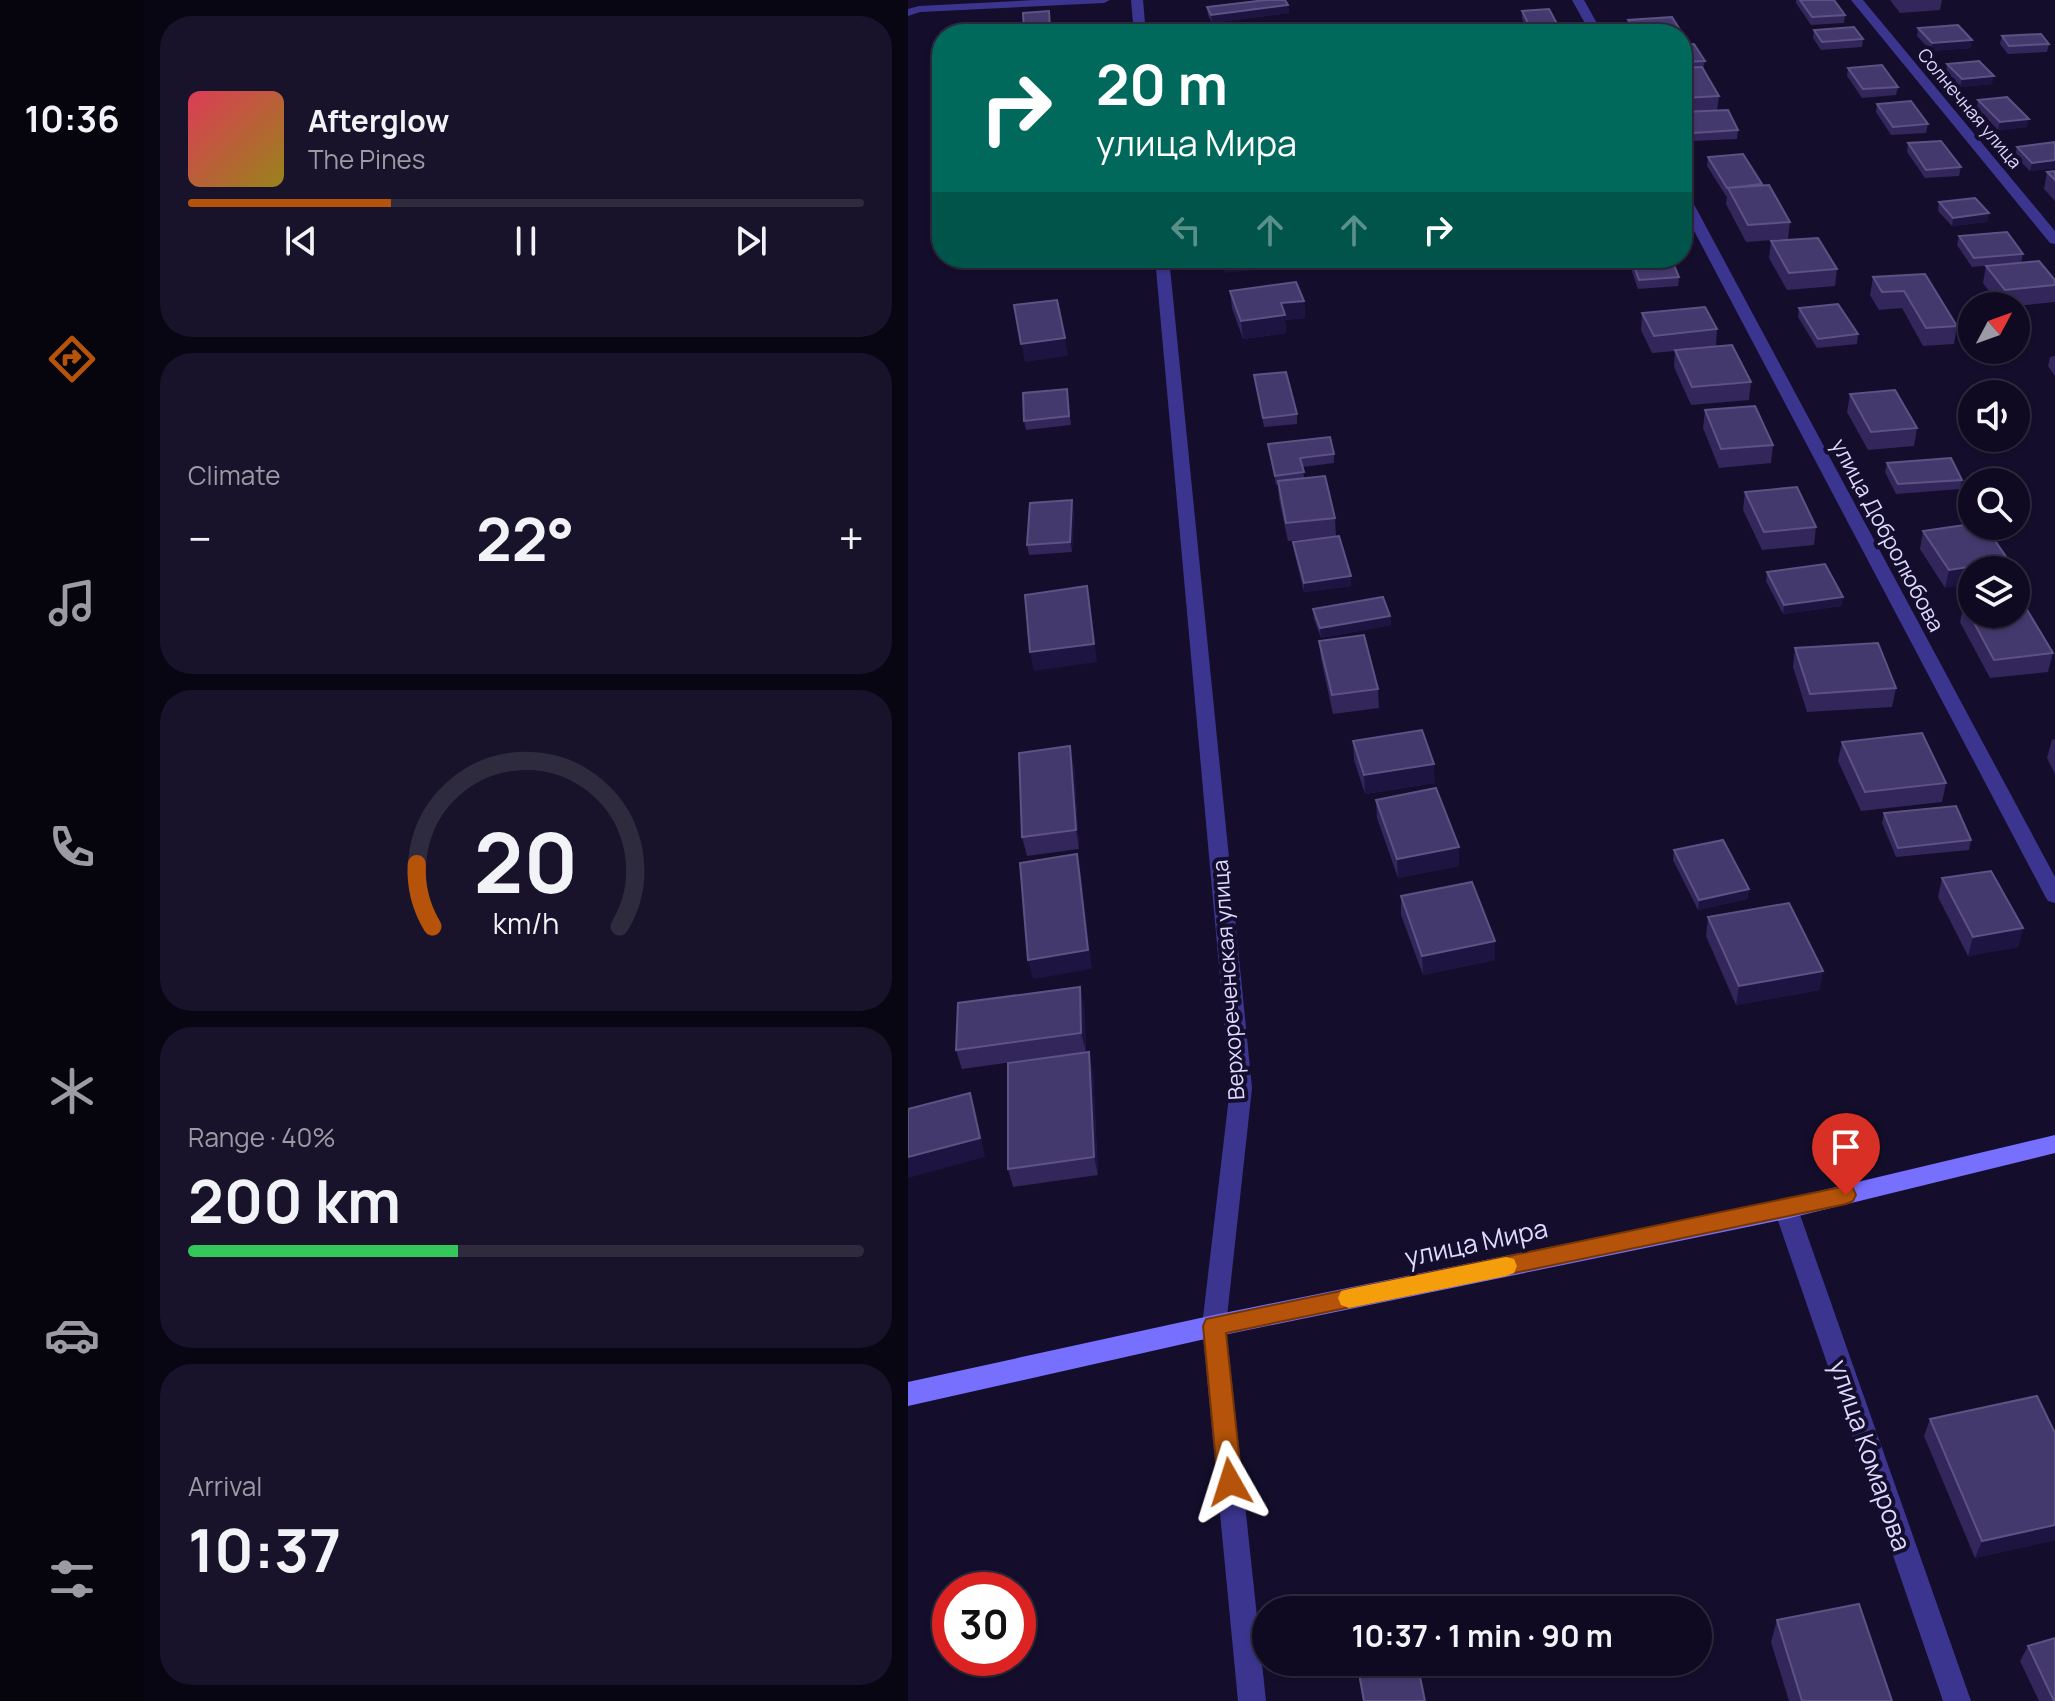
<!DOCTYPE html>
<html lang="en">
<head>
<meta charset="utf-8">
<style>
  body { margin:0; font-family:Manrope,sans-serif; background:#18132a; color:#f1f3f6; height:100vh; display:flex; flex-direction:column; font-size:30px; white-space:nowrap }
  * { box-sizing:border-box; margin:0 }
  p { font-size:26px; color:#9b9aa5 }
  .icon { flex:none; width:44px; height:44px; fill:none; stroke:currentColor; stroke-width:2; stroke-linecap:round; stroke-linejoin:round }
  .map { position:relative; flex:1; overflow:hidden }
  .details { display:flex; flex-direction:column; gap:16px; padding:16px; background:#080612; width:764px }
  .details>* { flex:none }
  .hud { position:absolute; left:24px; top:24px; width:760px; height:244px; border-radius:32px; box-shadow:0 2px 6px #0004,0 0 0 2px #2f2b3f; background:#00695c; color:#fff; overflow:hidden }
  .needle { width:52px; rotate:49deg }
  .tools { position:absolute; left:1050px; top:292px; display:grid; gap:16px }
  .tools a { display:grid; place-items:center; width:72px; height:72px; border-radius:50%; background:#0f0a21; box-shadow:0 2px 6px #0004,0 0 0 2px #2f2b3f; font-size:40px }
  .speed { position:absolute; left:24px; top:1572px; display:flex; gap:16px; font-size:40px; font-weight:700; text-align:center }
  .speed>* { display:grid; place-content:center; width:104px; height:104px; border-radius:50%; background:#0f0a21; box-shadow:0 2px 6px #0004,0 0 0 2px #2f2b3f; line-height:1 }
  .speed .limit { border:12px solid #d22; background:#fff; color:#111 }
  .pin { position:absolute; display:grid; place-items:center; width:68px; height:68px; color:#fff; margin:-82px -34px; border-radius:50% 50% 50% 0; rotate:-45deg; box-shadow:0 0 8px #0007 }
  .pin .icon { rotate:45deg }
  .me { position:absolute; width:88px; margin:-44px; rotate:354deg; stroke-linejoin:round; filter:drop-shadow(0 0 6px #0008) }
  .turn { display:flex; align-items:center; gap:28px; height:168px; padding:0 32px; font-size:36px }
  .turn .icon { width:104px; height:104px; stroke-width:2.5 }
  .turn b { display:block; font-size:56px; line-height:68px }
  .lanes { display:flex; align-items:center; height:76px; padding:0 32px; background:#0003; justify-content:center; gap:40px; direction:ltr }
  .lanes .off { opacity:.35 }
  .big { font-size:60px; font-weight:700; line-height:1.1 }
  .details .tile { flex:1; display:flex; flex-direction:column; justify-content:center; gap:12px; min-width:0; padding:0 28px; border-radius:32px; background:#18132a }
  .details .dial { align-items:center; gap:0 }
  .dial svg { height:208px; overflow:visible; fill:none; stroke:#2f2b3f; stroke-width:7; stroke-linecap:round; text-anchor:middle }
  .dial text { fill:#f1f3f6; stroke:none }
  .song { display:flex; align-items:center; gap:24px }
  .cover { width:96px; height:96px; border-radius:12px; background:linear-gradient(135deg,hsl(350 70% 55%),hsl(50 70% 35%)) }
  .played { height:8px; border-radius:4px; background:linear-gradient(90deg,#b45309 30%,#2f2b3f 30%) }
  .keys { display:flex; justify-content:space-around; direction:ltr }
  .heat { display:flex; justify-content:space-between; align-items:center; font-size:44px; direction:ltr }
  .charge { height:12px; border-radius:6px; background:linear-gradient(90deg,#34c759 40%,#2f2b3f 0) }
  .trip { position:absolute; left:344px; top:1596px; width:460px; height:80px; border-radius:40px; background:#0f0a21; box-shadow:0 2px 6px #0004,0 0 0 2px #2f2b3f; font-weight:700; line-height:80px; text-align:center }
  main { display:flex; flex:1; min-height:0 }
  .tabs { display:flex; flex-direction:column; width:144px; justify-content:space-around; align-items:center; background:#06040d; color:#9b9aa5 }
  .tabs .icon { width:56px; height:56px }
  .tabs .active { color:#b45309 }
  .tabs b { font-size:36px; color:#f1f3f6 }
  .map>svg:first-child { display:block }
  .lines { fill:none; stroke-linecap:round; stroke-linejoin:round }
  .street { fill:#3b358f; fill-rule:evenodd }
  .secondary { fill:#7770ff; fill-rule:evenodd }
  .wall { fill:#32265b }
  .shaded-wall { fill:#1e1441 }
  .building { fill:#44396d; stroke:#5c5284; stroke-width:2 }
  .route { fill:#b45309; stroke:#753606; stroke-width:2 }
  .slow { fill:#f59e0b }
  .labels { text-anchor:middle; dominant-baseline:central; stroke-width:8; stroke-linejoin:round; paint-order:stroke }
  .far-street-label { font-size:18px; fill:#ded9ff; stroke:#140e2c }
  .street-label { font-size:22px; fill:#ded9ff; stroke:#140e2c }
  .near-street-label { font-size:26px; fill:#ded9ff; stroke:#140e2c }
</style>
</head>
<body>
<main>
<nav class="tabs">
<b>10:36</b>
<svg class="icon active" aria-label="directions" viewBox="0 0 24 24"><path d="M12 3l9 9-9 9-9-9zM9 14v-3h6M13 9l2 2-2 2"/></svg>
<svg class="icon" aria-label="music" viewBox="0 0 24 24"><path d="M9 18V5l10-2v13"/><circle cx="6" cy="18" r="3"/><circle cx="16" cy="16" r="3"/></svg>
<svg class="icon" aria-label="phone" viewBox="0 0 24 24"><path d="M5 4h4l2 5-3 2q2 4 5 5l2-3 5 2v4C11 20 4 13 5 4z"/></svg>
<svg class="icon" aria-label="climate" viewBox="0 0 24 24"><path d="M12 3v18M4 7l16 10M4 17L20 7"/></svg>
<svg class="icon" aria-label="car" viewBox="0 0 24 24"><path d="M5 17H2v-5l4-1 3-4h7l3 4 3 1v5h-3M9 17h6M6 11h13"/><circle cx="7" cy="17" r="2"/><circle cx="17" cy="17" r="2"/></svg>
<svg class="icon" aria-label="filters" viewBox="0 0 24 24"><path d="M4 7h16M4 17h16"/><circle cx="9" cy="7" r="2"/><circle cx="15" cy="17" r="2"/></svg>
</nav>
<section class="details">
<div class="tile">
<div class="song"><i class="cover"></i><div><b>Afterglow</b><p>The Pines</p></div></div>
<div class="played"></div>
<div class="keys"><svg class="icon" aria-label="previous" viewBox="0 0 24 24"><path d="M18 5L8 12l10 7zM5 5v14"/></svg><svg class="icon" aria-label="pause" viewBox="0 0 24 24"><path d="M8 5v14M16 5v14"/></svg><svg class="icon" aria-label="next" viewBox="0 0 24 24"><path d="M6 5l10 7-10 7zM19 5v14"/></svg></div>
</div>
<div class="tile"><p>Climate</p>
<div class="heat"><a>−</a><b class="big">22°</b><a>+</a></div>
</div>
<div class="tile dial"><svg viewBox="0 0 100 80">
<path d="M14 69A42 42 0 1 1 86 69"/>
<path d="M14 69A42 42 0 0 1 8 45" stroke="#b45309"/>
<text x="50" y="56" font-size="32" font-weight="700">20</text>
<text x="50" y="72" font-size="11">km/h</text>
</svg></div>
<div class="tile"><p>Range · 40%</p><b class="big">200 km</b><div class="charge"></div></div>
<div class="tile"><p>Arrival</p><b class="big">10:37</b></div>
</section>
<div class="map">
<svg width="1147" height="1701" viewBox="0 0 1147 1701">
  <rect width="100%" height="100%" fill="#140e2c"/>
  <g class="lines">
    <path class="street" d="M127 0H202L196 3 12 12 0 16V9L11 6Z
      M223 0H235L238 34H226Z
      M664 0H676L695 34H683Z
      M943 0H955L1147 231V244L1142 243Z
      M774 191 781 195 1147 877V903L1140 901 1137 896 774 208Z
      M247 258H261L344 1088 318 1326 358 1701H330L294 1326 322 1088Z
      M878 1199 886 1202 890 1209 1063 1701H1035L866 1209 870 1202Z"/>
    <path class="secondary" d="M1147 1135V1153L878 1219 306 1337 0 1406V1382L306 1315 878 1199Z"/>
  </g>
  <path class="wall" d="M888 0H926L937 15 936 23 903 25 888 3Z
    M982 0H1034L1032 10 992 13Z
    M380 5 381 13 304 23 300 15 299 7Z
    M141 11 143 34H116L115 13Z
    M614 11 653 31V34H621L614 19Z
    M720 20 771 28 770 34H724L720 28Z
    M1010 28 1063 48 1023 51 1009 36Z
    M906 30 955 39 954 47 913 50 905 38Z
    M1094 36 1141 44 1139 52 1100 54 1092 44Z
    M774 45 797 61 795 69 811 96 809 110 830 130 829 139 784 141 775 121Z
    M1039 64 1084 84 1052 87 1038 72Z
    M940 68 990 87 988 95 954 98 939 76Z
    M1070 100 1119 127 1090 130 1069 108Z
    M969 104 1020 124 1018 133 983 135 968 112Z
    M1147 142V168L1122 171 1107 156 1109 147Z
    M1000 143 1053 167 1051 176 1017 178 999 152Z
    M800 157 854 184 882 222 880 239 838 242 818 204 819 196H818L799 166Z
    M1147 171V201L1136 189 1139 172Z
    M1031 202 1081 213 1079 222 1044 226 1030 211Z
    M1051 236 1115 254 1113 263 1147 280V302L1108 306H1092L1075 283 1078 266 1106 263 1064 267 1049 245Z
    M863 241 929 269 927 286 879 290 861 258Z
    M721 258H763L771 277 770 286 730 289 721 263Z
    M1017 274 1049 326 1046 344 1015 346 994 308 971 310 962 295 965 277Z
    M322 291 396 301 397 318 377 320 378 333 335 339 324 308Z
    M891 308 950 334 949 344 909 348 890 317Z
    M734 313 809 329 808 346 843 382 841 400 783 405 766 367 767 351 744 353 733 330Z
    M1147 356V376L1140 366 1142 357Z
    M346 375 389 414V424L356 427Z
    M159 389 163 425 118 430 116 421Z
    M942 394 1009 428 1006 446 960 450 939 412Z
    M797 410 865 445 863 463 811 468 795 428Z
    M360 444 426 454V463L395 467 396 478 427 518 428 536 443 586 396 592 386 551 385 542 415 538 380 541 371 499 370 485H368Z
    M979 463 1054 480 1052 489 988 494 977 472Z
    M837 492 908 527 906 545 854 550 835 510Z
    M166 509 164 552 121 555 119 545Z
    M1064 524 1037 588 1012 549 1015 531Z
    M859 572 934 606 875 614 858 581Z
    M1056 604 1145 653 1140 672 1082 678 1052 622Z
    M405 609 482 616 483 625 413 638 406 619Z
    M411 641 470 689 471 708 425 714 413 659Z
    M887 648 988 688 984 707 899 712 885 667Z
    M1147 739V774L1139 758 1144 740Z
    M445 741 527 783 457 794 446 760Z
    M934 742 1038 783 1034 802 953 811 930 761Z
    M166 765 171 849 119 856 114 837Z
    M468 800 551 847V866L490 878 469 818Z
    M976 813 1063 840 1061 850 988 857 974 823Z
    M766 850 841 889 839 899 790 910 765 860Z
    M1034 878 1115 928 1110 947 1060 956 1030 897Z
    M493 896 587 960 515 975 493 915Z
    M800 917 915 971 911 990 828 1005 798 936Z
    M176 1006 178 1052 54 1069 48 1050Z
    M185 1071 190 1175 105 1187 100 1169Z
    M1022 1419 1147 1433V1540L1067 1558 1016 1436Z
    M869 1620 984 1701H881L863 1642Z
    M1120 1646 1147 1701H1131L1112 1661Z
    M448 1662H509L517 1701H455Z"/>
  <path class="shaded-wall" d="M380 5 381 13 304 23 303 15Z
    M1064 40 1063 48 1023 51 1024 43Z
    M1086 76 1084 84 1052 87 1054 79Z
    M1121 119 1119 127 1090 130 1092 122Z
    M1147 160V168L1122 171 1124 163Z
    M1081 213 1079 222 1044 226 1045 218Z
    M346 261V270L316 273 315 265Z
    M396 301 397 318 377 320 378 333 335 339 333 321 373 303Z
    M157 338 160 356 117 362 113 344Z
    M164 500 166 509 164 552 162 542Z
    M1101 561 1099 570H1064V584L1037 588 1041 570Z
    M443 576V586L396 592V583Z
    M179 586 189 662 126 671 122 652Z
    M935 597 934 606 875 614 876 605Z
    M482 616 483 625 413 638 412 628Z
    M162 746 166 765 171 849 168 830Z
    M526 764 527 783 457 794 456 775Z
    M551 847V866L490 878 489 859Z
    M169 854 173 873 184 969 125 979 120 960Z
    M841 889 839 899 790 910 791 900Z
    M1115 928 1110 947 1060 956 1065 937Z
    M587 941V960L515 975 514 956Z
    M915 971 911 990 828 1005 831 986Z
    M172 987 176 1006 178 1052 173 1033Z
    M181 1052 185 1071 190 1175 186 1157Z
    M62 1093 68 1112 77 1157 0 1178V1157Z
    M1147 1525V1540L1067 1558 1074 1541Z"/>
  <path class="building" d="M358 0H377L380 5 303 15 299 7Z
    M892 0H926L937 15 904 17Z
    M641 9 653 31 625 33 614 11Z
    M141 11 142 30 116 32 115 13Z
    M764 17 771 28 727 31 720 20Z
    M311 24 312 34H282L281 25Z
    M1050 25 1064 40 1024 43 1010 28Z
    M946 27 955 39 914 42 906 30Z
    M1133 34 1141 44 1101 46 1094 36Z
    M786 44 797 61 774 62V45Z
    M1071 61 1086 76 1054 79 1039 64Z
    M974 65 990 87 955 89 940 68Z
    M794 67 811 96 775 98 774 68Z
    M1099 97 1121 119 1092 122 1070 100Z
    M1003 101 1020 124 985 127 969 104Z
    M820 110 830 130 785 133 775 112Z
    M1033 141 1053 167 1018 170 1000 143Z
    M1147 142V160L1124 163 1109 147Z
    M835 154 854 184 819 188 800 157Z
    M1147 171V180L1139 172Z
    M861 185 882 222 840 225 820 188Z
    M1067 198 1081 213 1045 218 1031 202Z
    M1099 232 1115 254 1066 258 1051 236Z
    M910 238 929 269 881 273 863 241Z
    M313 258H345L346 261 315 265Z
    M723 258H763L771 277 731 280Z
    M1131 261 1147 280V285L1097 290 1078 266Z
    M1017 274 1049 326 1018 328 996 291 974 292 965 277Z
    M388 282 396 301 373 303 377 315 333 321 322 291Z
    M149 300 157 338 113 344 106 305Z
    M930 304 950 334 910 339 891 308Z
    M797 307 809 329 746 336 734 313Z
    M824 345 843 382 784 387 767 350Z
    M378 372 389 414 355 418 346 375Z
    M159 389 161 416 116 421 115 393Z
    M987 390 1009 428 963 432 942 394Z
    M847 406 865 445 813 449 797 410Z
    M422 437 426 454 392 458 396 472 367 476 360 444Z
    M1043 458 1054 480 990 484 979 463Z
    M417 476 427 518 378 523 370 481Z
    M889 487 908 527 856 532 837 492Z
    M164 500 162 542 119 545 122 503Z
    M1064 524V526H1077L1101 561 1041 570 1015 531Z
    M431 536 443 576 396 583 385 542Z
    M917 564 935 597 876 605 859 572Z
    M179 586 186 644 122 652 117 595Z
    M475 597 482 616 412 628 405 609Z
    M1108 598H1112L1145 653 1086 660 1056 604 1064 603V614H1108Z
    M456 635 470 689 424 695 411 641Z
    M970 643 988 688 902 694 887 648Z
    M514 730 526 764 456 775 445 741Z
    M1014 733 1038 783 957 792 934 742Z
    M162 746 168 830 114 837 111 753Z
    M528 788 551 847 489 859 468 800Z
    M1048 806 1063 840 990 848 976 813Z
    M815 840 841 889 791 900 766 850Z
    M169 854 180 950 120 960 112 863Z
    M1083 871 1115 928 1065 937 1034 878Z
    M564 882 587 941 514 956 493 896Z
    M881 903 915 971 831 986 800 917Z
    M172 987 173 1033 48 1050 50 1003Z
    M181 1052 186 1157 100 1169V1063Z
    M62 1093 72 1138 0 1157V1109Z
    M1129 1396 1147 1433V1525L1074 1541 1022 1419Z
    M497 1601 499 1610H454Z
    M951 1604 984 1701H894L869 1620Z
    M1147 1638V1701H1146L1120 1646Z
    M449 1662H509L517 1701H456Z"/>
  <path class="route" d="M938 1186 945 1188 948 1195 945 1201 938 1204 318 1333 334 1482 330 1490 322 1494 313 1490 310 1482 295 1326 298 1319Z"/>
  <path class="slow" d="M598 1257 606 1259 609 1266 606 1273 598 1276 441 1308 433 1305 430 1298 433 1291 441 1289Z"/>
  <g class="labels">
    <g class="far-street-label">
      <text transform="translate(1062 108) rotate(50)">Солнечная улица</text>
    </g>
    <g class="street-label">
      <text transform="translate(980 535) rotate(62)">улица Добролюбова</text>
      <text transform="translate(320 980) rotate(-94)">Верхореченская улица</text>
    </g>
    <g class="near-street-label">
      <text transform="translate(568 1242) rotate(-12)">улица Мира</text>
      <text transform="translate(963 1455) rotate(71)">улица Комарова</text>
    </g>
  </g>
</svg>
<div class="tools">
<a><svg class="needle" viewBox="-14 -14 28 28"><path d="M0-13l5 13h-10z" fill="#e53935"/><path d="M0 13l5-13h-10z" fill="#9b9aa5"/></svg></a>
<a><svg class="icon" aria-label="sound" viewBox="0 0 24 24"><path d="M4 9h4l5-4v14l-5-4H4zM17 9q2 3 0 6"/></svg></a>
<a><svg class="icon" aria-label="search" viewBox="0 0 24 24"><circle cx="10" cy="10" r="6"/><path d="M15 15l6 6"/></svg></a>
<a><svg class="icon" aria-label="layers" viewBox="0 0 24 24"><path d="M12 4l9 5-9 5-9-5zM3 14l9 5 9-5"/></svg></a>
</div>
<div class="speed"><div class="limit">30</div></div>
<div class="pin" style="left:938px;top:1195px;background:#d93025"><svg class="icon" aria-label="arrive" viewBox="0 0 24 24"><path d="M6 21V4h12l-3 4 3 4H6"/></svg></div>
<svg class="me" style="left:322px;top:1482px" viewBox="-20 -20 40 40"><path d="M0-17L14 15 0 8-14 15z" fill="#b45309" stroke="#fff" stroke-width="4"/></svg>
<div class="trip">10:37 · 1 min · 90 m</div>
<div class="hud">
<div class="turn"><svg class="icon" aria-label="right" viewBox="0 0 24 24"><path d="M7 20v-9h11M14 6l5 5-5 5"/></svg><div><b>20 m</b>улица Мира</div></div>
<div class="lanes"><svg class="icon off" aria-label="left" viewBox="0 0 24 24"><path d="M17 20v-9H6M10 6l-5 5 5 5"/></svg><svg class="icon off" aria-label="ahead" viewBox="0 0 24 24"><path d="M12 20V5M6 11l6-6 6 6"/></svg><svg class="icon off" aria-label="ahead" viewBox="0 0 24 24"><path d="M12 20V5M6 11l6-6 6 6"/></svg><svg class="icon" aria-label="right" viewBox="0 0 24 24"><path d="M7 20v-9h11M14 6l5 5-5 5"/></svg></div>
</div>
</div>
</main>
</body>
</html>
